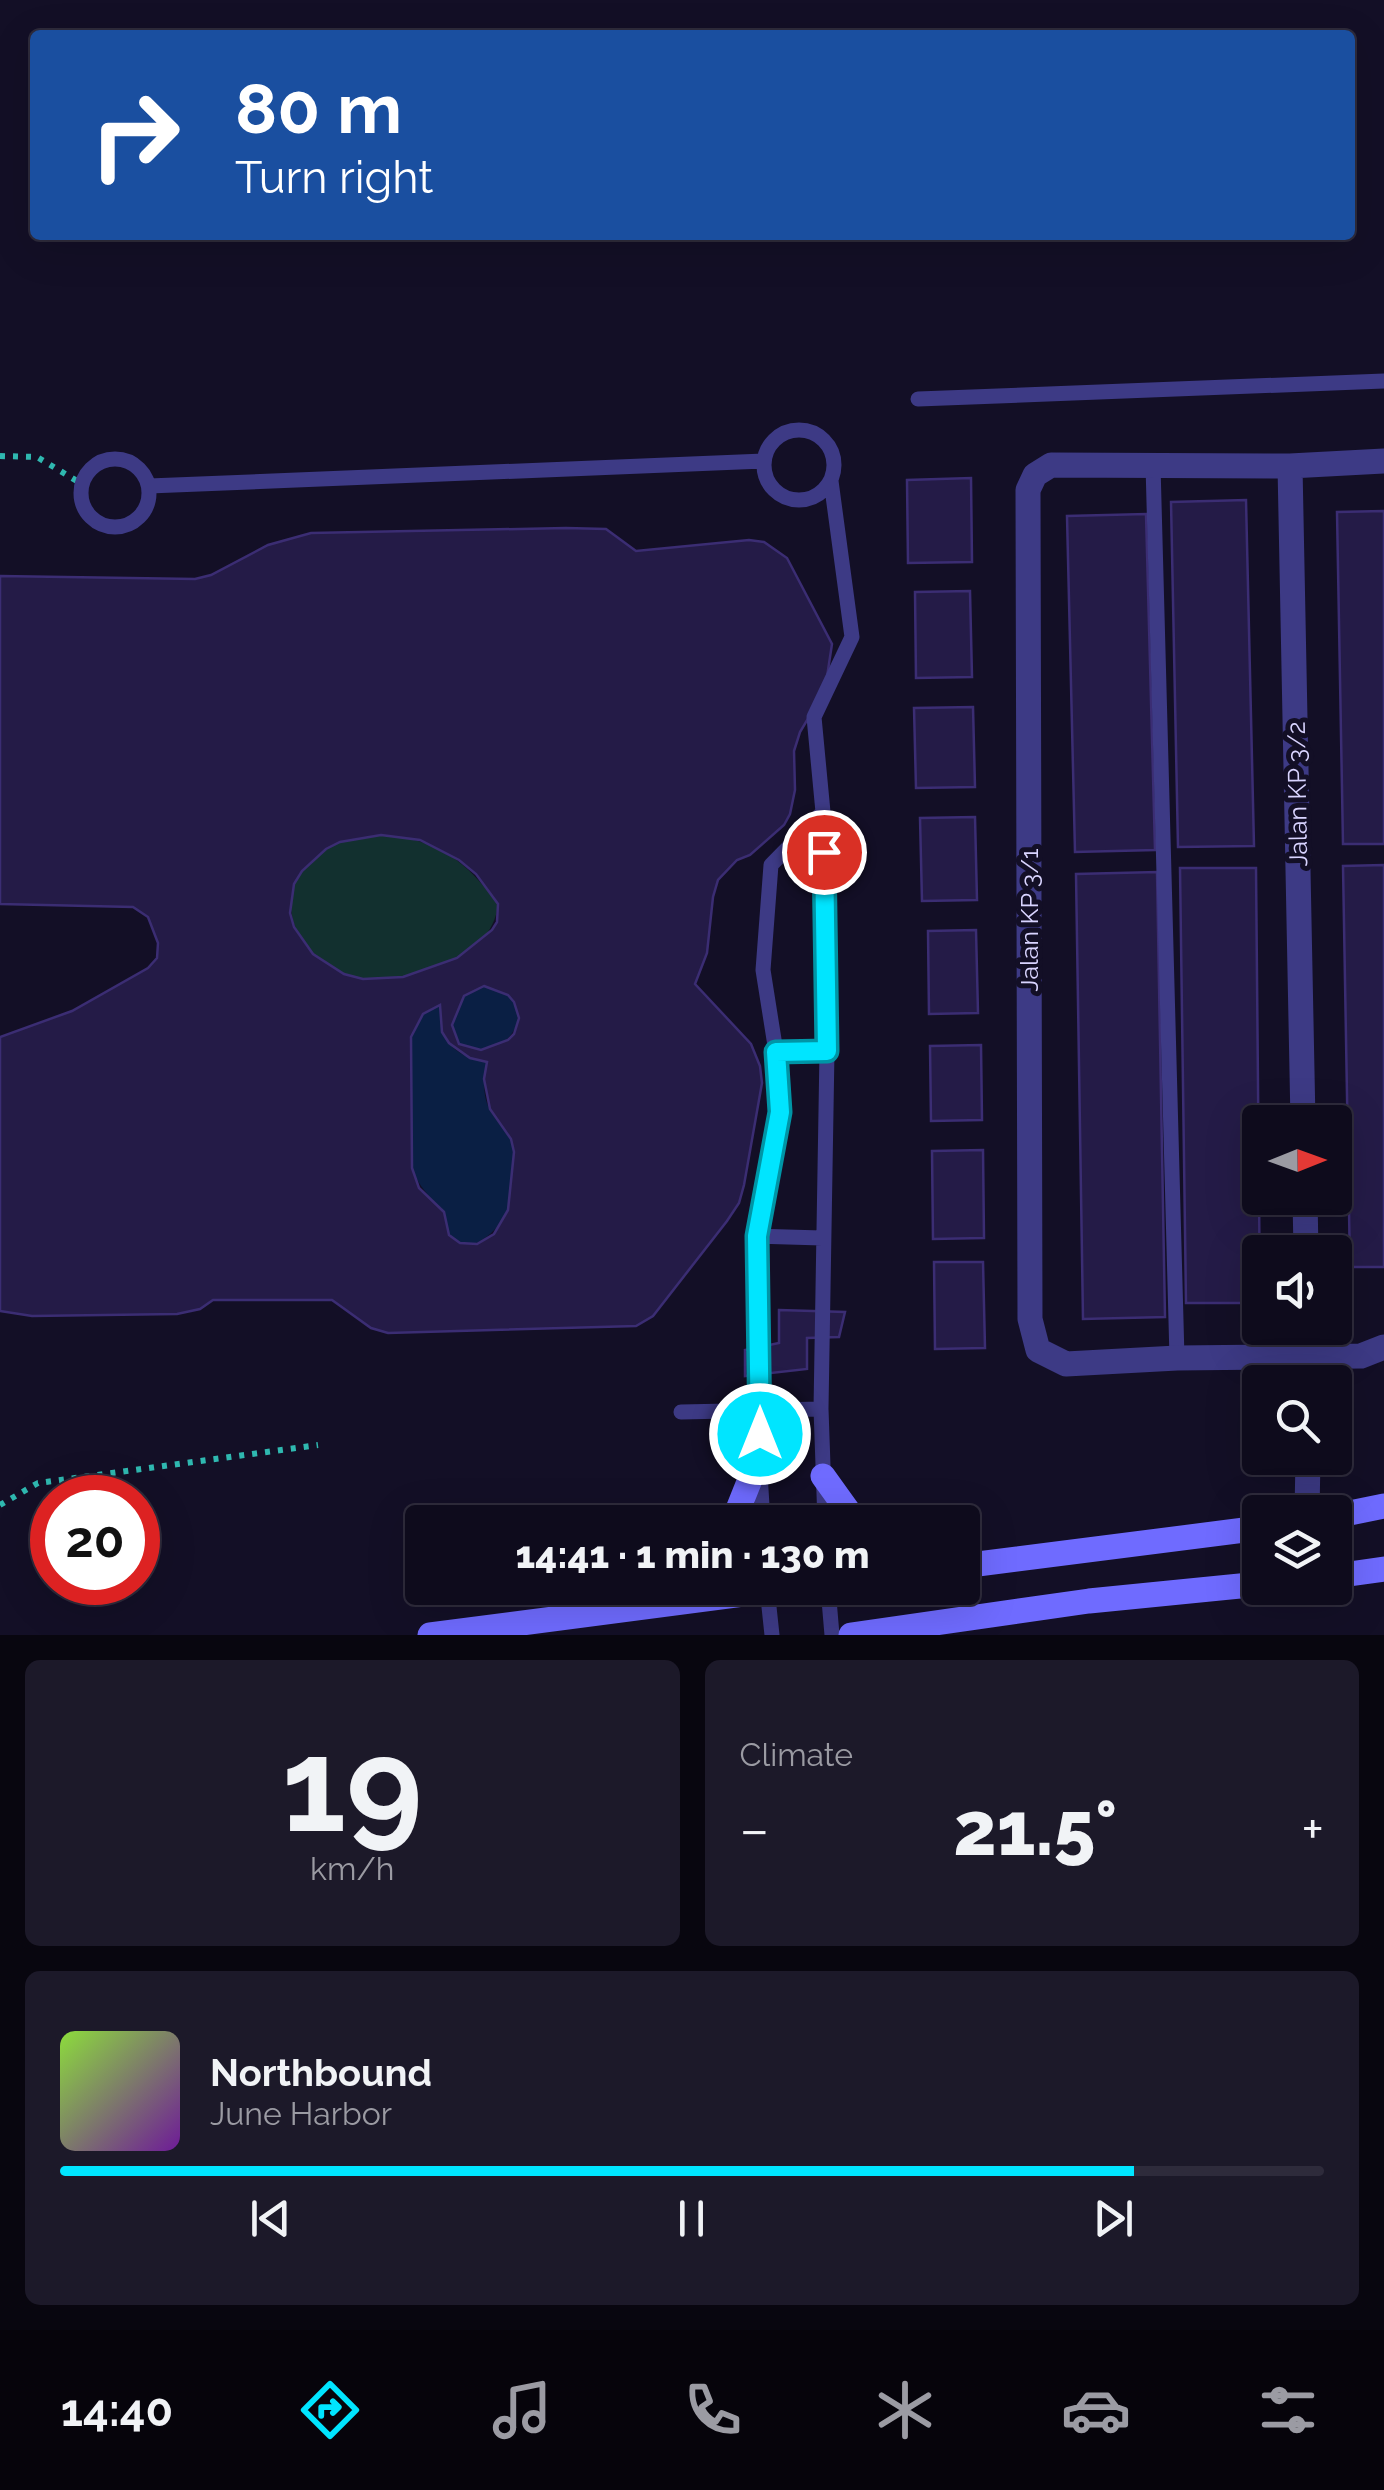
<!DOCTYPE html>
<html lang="en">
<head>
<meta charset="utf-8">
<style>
  body { margin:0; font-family:Raleway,sans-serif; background:#1c1929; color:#f1f3f6; height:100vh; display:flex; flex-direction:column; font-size:38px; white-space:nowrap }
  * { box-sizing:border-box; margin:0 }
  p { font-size:32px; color:#9b9ba3 }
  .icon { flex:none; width:55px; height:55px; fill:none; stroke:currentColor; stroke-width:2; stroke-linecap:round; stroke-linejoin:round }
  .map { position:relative; height:1635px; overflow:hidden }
  .side { display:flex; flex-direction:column; gap:25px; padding:25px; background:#08060f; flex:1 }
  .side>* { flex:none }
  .banner { position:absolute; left:30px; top:30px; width:1325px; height:210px; border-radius:10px; box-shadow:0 10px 40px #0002,0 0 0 2px #2e2b3b; background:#1a4fa0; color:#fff; overflow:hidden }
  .needle { width:65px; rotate:89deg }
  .controls { position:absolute; left:1242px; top:1105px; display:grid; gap:20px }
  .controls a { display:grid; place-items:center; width:110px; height:110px; border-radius:10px; background:#0e0b1c; box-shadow:0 10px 40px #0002,0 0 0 2px #2e2b3b; font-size:50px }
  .speed { position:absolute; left:30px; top:1475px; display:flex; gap:20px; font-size:50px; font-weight:700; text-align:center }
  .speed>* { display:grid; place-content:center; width:130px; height:130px; border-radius:50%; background:#0e0b1c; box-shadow:0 10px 40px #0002,0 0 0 2px #2e2b3b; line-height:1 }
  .speed .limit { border:15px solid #d22; background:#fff; color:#111 }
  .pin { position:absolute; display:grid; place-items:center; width:85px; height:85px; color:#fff; margin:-42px; border:5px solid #fff; border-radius:50%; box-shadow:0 2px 10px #0007 }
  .me { position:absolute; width:110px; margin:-55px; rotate:0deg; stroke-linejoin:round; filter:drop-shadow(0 0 8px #0008) }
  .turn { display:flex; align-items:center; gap:35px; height:210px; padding:0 40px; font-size:45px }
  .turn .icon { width:130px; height:130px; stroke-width:2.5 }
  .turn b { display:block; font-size:70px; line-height:85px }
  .big { font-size:75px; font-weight:800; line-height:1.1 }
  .side .card { flex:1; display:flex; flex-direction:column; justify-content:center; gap:15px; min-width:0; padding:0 35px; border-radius:15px; background:#1c1929 }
  .side .dial { align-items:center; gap:0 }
  .dial b { font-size:130px; line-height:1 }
  .song { display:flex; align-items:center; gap:30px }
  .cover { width:120px; height:120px; border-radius:15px; background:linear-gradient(135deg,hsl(90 70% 55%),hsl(280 70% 35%)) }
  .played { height:10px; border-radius:5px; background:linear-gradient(90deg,#00e5ff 85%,#2e2b3b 85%) }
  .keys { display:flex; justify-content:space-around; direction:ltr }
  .heat { display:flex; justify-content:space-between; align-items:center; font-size:55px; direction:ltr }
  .side .tiles { flex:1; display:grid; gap:25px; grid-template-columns:1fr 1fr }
  .card:last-child { grid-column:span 2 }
  .trip { position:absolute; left:405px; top:1505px; width:575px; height:100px; border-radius:10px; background:#0e0b1c; box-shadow:0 10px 40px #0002,0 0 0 2px #2e2b3b; font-weight:800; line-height:100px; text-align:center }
  .tab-bar { display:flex; height:160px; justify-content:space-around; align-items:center; background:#06040b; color:#9b9ba3 }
  .tab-bar .icon { width:70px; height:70px }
  .tab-bar .on { color:#00e5ff }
  .tab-bar b { font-size:45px; color:#f1f3f6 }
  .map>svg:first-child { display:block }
  .green { fill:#12302f }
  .water { fill:#0a1f44 }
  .building { fill:#241b47; stroke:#3b2d73; stroke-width:2.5; fill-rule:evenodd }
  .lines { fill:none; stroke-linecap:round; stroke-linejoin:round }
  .path { stroke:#2fb8b0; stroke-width:6; stroke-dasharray:5 8; stroke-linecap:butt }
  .lane { stroke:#3d3a85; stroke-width:15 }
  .street { stroke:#3d3a85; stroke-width:25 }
  .secondary { stroke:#6f6bff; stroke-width:25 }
  .route-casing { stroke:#0095a6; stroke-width:25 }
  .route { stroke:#00e5ff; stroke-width:18 }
  .labels { text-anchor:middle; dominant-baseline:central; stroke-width:10; stroke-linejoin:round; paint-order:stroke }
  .street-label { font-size:25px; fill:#d9d4ff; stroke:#130f26 }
</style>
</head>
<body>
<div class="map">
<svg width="1384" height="1635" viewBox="0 0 1384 1635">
  <rect width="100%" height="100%" fill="#130f26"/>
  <path class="green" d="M381 835C438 839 465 860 498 904 495 934 473 952 445 963 420 973 391 983 363 979 290 967 259 879 335 844 349 838 366 837 381 835Z"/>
  <path class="water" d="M484 986C548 995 511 1070 459 1044L452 1025 464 996Z
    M440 1005C443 1042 449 1054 487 1062 484 1077 482 1094 489 1108 497 1125 514 1135 514 1155 514 1172 514 1194 508 1210 499 1233 458 1267 447 1227 440 1199 423 1198 412 1168L411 1037 423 1014Z"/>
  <path class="building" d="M971 478 972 562 908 563 907 480Z
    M1246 500 1254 846 1178 847 1171 502Z
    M1384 511V844H1343L1337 512Z
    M1146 514 1155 850 1075 852 1067 516Z
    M566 528 606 529 636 551 749 540 764 542 787 558 832 644 825 690 800 732 794 751 795 790 790 814 784 825 750 855 737 860 718 880 713 897 707 953 695 984 751 1044 760 1066 762 1083 744 1185 739 1203 727 1221 653 1316 636 1326 388 1333 371 1328 332 1300H213L200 1309 177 1314 32 1316 0 1311V1037L72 1011 148 968 157 958 158 943 148 917 133 907 0 904V576L195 579 211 575 268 545 311 533ZM381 835 420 840 459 860 476 874 498 904 497 922 492 930 457 958 403 977 363 979 344 974 313 954 294 927 290 913 294 884 302 871 326 849 340 842ZM484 986 508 995 514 1002 519 1018 514 1034 508 1040 481 1050 459 1044 452 1025 464 996ZM440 1005 442 1032 449 1043 470 1058 487 1062 484 1079 490 1109 511 1139 514 1152 508 1210 494 1234 477 1244 460 1243 449 1235 444 1212 419 1188 412 1168 411 1037 423 1014Z
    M970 591 972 677 916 678 915 592Z
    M973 707 975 787 916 788 914 708Z
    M975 817 977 900 922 901 920 818Z
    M1384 865V1267H1350L1343 866Z
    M1180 868H1256L1260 1303H1186Z
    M1157 872 1165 1317 1083 1319 1076 874Z
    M976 930 978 1013 929 1014 928 931Z
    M981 1045 982 1120 931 1121 930 1046Z
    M983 1150 984 1238 933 1239 932 1151Z
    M934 1262H983L985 1348 935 1349Z
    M779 1310 845 1312 839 1337 807 1338V1369L745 1376V1350L779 1343Z"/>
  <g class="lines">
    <path class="path" d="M0 456 37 457 82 484
      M0 1505 38 1483 318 1445"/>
    <path class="lane" d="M918 399 1384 381
      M764 465a35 35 0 1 1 70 0a35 35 0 1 1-70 0Z
      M81 493a34 34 0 1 1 68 0a34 34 0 1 1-68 0Z
      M1153 465 1177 1358
      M149 486 764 461
      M823 812 771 865 763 970 776 1052 827 1051
      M757 1236 822 1238
      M681 1412 821 1409
      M763 1522 759 1457 757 1236 780 1112 776 1052
      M825 1522 821 1409 827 1051 823 812 814 717 852 637 831 481
      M767 1588 772 1635
      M828 1588 832 1635"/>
    <path class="street" d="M1384 461 1290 466 1051 465 1035 475 1028 490 1030 1319 1038 1350 1066 1364 1177 1358 1361 1356 1384 1347
      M1290 466 1303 1122
      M1305 1198 1306 1252
      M1308 1328V1382
      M1307 1512 1308 1458"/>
    <path class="secondary" d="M823 1476 856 1522
      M1335 1516 1384 1506
      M733 1522 759 1457
      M962 1566 1260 1528
      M1335 1576 1384 1569
      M430 1635 791 1588
      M851 1635 1089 1601 1260 1584"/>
  </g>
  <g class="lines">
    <g class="route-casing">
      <path id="route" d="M760 1434 757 1236 780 1112 776 1052 827 1051 824 852"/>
    </g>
    <use href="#route" class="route"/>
  </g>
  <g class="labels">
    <g class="street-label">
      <text transform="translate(1297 794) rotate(-91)">Jalan KP 3/2</text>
      <text transform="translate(1029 920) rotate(-90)">Jalan KP 3/1</text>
    </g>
  </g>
</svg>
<div class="controls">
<a><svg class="needle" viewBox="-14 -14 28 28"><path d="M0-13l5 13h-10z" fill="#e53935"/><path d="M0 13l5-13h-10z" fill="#9b9ba3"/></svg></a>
<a><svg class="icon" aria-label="sound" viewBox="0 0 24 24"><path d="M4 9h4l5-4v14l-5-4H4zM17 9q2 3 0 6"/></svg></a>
<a><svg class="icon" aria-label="search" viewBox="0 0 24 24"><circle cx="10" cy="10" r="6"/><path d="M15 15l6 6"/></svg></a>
<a><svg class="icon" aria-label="layers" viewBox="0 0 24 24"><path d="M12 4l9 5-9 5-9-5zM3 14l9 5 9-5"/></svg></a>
</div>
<div class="speed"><div class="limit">20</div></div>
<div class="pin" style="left:824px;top:852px;background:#d93025"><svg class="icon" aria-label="arrive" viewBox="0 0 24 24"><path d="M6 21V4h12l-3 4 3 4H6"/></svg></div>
<svg class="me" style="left:760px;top:1434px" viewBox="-20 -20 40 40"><circle r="17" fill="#00e5ff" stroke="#fff" stroke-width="3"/><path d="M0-11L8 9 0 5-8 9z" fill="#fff"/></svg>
<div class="trip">14:41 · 1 min · 130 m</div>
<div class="banner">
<div class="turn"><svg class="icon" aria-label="right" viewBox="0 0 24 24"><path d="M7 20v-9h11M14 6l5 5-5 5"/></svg><div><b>80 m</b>Turn right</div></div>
</div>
</div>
<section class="side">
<div class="tiles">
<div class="card dial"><b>19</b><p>km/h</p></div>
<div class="card"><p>Climate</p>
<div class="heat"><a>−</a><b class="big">21.5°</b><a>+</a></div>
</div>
<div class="card">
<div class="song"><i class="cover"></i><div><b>Northbound</b><p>June Harbor</p></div></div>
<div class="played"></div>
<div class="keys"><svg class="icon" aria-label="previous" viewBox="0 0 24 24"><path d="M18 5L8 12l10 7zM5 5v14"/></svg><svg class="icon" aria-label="pause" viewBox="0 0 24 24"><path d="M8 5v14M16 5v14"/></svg><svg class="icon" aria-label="next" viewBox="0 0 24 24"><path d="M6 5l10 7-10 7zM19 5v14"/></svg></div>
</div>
</div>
</section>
<nav class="tab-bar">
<b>14:40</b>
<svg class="icon on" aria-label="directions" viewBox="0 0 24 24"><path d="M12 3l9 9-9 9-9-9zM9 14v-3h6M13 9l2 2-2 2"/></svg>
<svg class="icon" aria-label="music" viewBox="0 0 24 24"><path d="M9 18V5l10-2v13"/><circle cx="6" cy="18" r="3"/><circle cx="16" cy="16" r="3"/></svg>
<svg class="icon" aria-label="phone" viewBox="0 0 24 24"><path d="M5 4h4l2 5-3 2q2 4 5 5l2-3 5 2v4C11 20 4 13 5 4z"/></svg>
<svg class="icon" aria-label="climate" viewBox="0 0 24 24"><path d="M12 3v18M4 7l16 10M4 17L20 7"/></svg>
<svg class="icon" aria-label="car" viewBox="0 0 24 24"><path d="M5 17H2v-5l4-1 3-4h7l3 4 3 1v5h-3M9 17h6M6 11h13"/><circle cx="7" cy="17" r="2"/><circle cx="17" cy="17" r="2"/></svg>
<svg class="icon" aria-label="filters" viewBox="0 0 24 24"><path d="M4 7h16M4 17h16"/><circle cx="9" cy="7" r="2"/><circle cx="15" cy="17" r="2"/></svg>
</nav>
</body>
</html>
